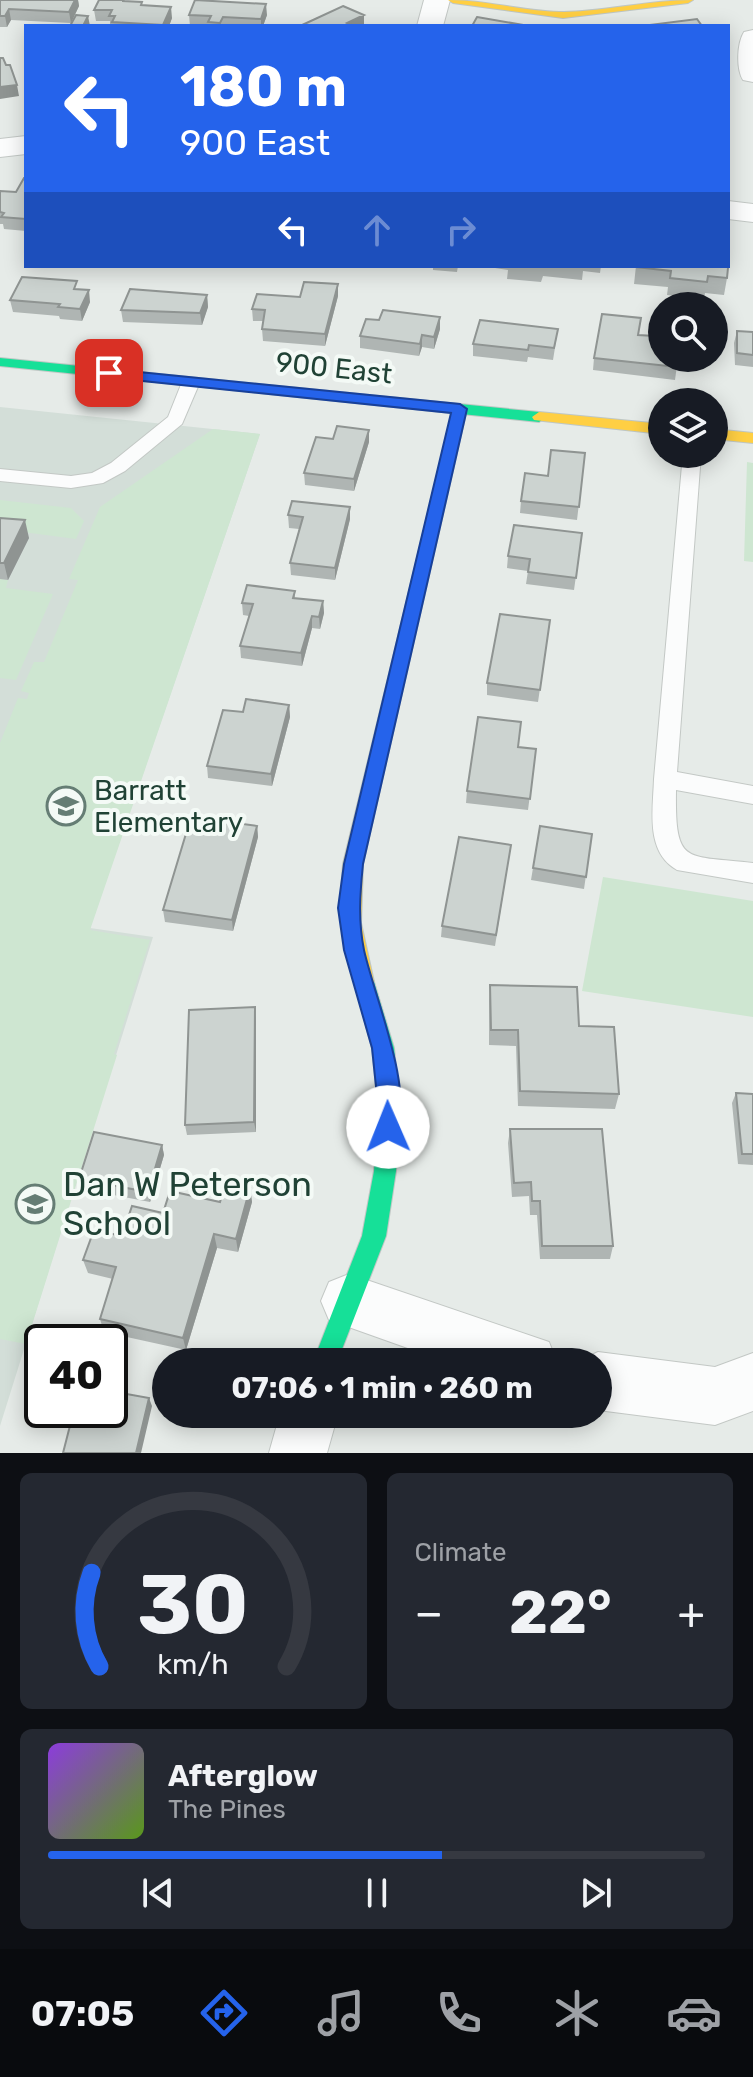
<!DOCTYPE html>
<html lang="en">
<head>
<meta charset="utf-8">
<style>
  body { margin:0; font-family:Rubik,sans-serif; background:#242831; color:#f1f3f6; height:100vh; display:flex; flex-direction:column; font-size:30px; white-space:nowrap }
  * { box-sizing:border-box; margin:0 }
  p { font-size:26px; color:#9ea1a6 }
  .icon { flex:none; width:44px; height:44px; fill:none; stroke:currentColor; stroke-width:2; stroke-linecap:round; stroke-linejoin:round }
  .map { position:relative; height:1453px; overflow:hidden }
  .sheet { display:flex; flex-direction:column; gap:20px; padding:20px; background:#0d0f14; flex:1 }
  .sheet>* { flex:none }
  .top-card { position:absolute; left:24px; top:24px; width:706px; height:244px; border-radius:0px; box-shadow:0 4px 20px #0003; background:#2563eb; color:#fff; overflow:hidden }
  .controls { position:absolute; left:648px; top:292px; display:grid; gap:16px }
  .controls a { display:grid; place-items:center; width:80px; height:80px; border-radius:50%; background:#171b24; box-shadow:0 4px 20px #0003; font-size:40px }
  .speed { position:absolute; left:24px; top:1324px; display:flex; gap:16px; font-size:40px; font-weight:700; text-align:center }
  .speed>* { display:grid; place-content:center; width:104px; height:104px; border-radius:50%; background:#171b24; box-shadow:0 4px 20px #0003; line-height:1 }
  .speed .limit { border:4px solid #111; border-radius:12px; background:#fff; color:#111 }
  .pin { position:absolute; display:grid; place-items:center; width:68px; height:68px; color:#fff; margin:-34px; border-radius:16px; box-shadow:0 4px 12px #0006 }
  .me { position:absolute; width:88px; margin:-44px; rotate:359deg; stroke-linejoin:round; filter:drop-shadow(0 0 6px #0008) }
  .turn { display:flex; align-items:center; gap:28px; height:168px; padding:0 24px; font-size:36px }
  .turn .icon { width:104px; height:104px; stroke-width:2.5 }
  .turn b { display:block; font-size:56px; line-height:68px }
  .lanes { display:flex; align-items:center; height:76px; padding:0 24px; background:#0003; justify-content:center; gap:40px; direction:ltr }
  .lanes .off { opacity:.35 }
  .big { font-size:60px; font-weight:700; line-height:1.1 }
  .sheet .card { flex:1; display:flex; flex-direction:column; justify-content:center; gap:12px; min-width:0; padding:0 28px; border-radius:12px; background:#242831 }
  .sheet .dial { align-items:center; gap:0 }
  .dial svg { height:208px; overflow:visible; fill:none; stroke:#363941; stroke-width:7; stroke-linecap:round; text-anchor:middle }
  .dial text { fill:#f1f3f6; stroke:none }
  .song { display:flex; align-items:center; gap:24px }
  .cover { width:96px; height:96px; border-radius:12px; background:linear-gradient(135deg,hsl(270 70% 55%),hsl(90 70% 35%)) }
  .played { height:8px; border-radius:4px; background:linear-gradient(90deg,#2563eb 60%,#363941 60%) }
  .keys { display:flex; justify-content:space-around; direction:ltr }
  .heat { display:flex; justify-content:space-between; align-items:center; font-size:44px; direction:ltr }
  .sheet .tiles { flex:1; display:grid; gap:20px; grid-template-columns:1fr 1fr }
  .card:last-child { grid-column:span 2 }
  .trip { position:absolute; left:152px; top:1348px; width:460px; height:80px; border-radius:40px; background:#171b24; box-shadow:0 4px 20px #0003; font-weight:700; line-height:80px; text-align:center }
  .tabs { display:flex; height:128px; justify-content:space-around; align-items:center; background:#090b0e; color:#9ea1a6 }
  .tabs .icon { width:56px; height:56px }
  .tabs .selected { color:#2563eb }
  .tabs b { font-size:36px; color:#f1f3f6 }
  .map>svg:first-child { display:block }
  .built { fill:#d3ded8 }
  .green { fill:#cee6d1 }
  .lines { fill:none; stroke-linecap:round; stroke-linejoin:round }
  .lane-casing { stroke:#c3c8c5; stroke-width:2 }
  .street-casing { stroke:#c3c8c5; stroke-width:2 }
  .fast-casing { stroke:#bfc7c4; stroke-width:2 }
  .slow-casing { stroke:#bfc7c4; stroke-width:2 }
  .lane { fill:#fbfcfc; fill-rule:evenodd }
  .street { fill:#fbfcfc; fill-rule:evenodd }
  .fast { fill:#16e098; fill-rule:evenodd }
  .slow { fill:#ffcf43; fill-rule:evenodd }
  .wall { fill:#afb5b3 }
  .shaded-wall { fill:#8f9492 }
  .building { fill:#ccd3d0; stroke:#8f9492; stroke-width:2 }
  .route { fill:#2563eb; stroke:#184099; stroke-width:2 }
  .labels { text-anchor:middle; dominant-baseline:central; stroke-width:8; stroke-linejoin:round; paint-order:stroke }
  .street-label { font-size:28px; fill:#204235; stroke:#f4faf6 }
  .poi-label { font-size:28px; fill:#204235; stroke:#f4faf6; text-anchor:start }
  .near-poi-label { font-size:34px; fill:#204235; stroke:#f4faf6; text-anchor:start }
</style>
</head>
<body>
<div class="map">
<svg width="753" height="1453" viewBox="0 0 753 1453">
  <rect width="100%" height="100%" fill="#e6ebe8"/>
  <path class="built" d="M0 407 260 434 90 928 153 937 0 1426Z"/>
  <path class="green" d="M213 429 260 434 90 930 150 940 114 1054 117 1055 26 1344 0 1339V743L18 698 27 699 29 693 21 691 34 662H44L78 580 69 579 100 507Z
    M747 462 753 463V562L744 561Z
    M0 500 71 508 84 521 76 539 0 529Z
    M0 579 8 580 6 588 53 594 16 680 0 678Z
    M603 877 753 901V1017L582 991Z"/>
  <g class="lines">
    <g class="lane-casing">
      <path id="lane" d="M191 377 200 382 182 424 125 471 103 483 71 488 0 481V469L71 476 92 473 111 463 168 417 182 382Z
        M683 454H701L677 772 753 786V804L676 790C675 866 684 855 753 863V883L677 870C645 852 653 810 654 779Z"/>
    </g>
    <g class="street-casing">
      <path id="street" d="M424 0H450L443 26H417Z
        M753 30V82L743 80C736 69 737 43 744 32Z
        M26 136V154L0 157V139Z
        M728 201 753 204V222L728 219Z
        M349 1274 549 1342 557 1362H447L329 1320 321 1301 329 1282Z
        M598 1352 715 1367 753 1353V1411L715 1425 598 1410V1362H577Z
        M280 1414H338L327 1453H269Z"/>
    </g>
    <g class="fast-casing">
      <path id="fast" d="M0 358 539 412 546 417 539 422 0 366Z
        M364 973 371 976 374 982 394 1048 400 1106 396 1171 386 1236 337 1362H313L362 1236 374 1171 378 1106 372 1048 354 982 357 976Z"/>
    </g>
    <g class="slow-casing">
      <path id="slow" d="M448 0C487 0 526 12 564 12 607 11 650 0 693 0L688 3 563 18 453 3Z
        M460 404 467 409 363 864 361 923 374 982 371 988 364 991 357 988 354 982C342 942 339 906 343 864L453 409Z
        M539 412 662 424V434L534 420 532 417Z
        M714 429 753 433V443L714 439Z"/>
    </g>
    <use href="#lane" class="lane"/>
    <use href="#street" class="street"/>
    <use href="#fast" class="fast"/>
    <use href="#slow" class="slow"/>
  </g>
  <path class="wall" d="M0 0H78L79 6 71 23 11 20 7 27H0Z
    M99 0H125V2H142V5L172 18 169 26H110V21H96L94 10Z
    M189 15H267L263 26H190Z
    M26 178V231L4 229 3 224H0V191L16 192Z
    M433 266H458L457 272 433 270Z
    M495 266H601L600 273 583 271 582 280 543 276 541 282 507 279 508 270 495 268Z
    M636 266 727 278 724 295 705 293 704 299 667 295 668 287 634 284Z
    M78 289 90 302 82 321 60 319 59 316 13 312 10 300Z
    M207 295 208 307 202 325 123 322 121 310Z
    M338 296 325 346 263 341 262 329 263 321H253L252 309 300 297Z
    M440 317V329L434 349 422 347 419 356 360 348V336L379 320Z
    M558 329 553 360 528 357 527 362 473 356V344Z
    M737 331 753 332V378V367L735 365 734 343Z
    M638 335 678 358 675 380 593 370 594 358Z
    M369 430V442L354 491 305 485 304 473 333 439Z
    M585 453 577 520 520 513 521 501 548 476Z
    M288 515 350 519 335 580 291 575 290 563 299 529 289 528Z
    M0 518 29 538 8 580 0 579Z
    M582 533 574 590 526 584 528 571 507 568 508 556Z
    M295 591V598L323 601 324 613 320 629 312 628 302 666 241 658 240 646 249 616 243 615 242 603Z
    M550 620 538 702 487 695V683Z
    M289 705 290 717 272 786 208 778 207 766 243 712Z
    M518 747 536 749 528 810 466 803 467 791Z
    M257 826 258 837 233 931 165 922 163 910Z
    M540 826 592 834 584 889 531 880Z
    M511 845 495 946 441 937 442 926Z
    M490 985 579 1026 619 1094 615 1109 518 1106 516 1046 489 1045V1000Z
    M256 1018V1132L187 1135 185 1125Z
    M736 1093 753 1094V1165L738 1164 732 1103Z
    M510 1129 613 1246 610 1259H540L537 1215H530L529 1196 512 1197 508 1143Z
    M162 1145 164 1155 150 1202 82 1189 79 1179Z
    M250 1188 252 1202 238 1252 217 1248 186 1350 104 1332 100 1319 113 1279 88 1273 83 1260 163 1213 220 1202Z"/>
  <path class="shaded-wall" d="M75 0H78L79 6 71 23 69 12Z
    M266 4 267 15 263 26H261V19Z
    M171 7 172 18 169 26H163Z
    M9 9 11 20 7 27 5 16Z
    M364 15V26H348L347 23Z
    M88 16 90 26H83Z
    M17 85 19 96 0 99V87Z
    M338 284V296L325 346V334Z
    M89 290 90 302 82 321 80 309Z
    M207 295 208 307 202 325 200 313Z
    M440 317V329L434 349V337Z
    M422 335V347L419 356 420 344Z
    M369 430V442L354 491V479Z
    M350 507V519L335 580V568Z
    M25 520 29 538 8 580 4 563Z
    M323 601 324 613 320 629 319 617Z
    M312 616V628L302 666 301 653Z
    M289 705 290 717 272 786 271 774Z
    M257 826 258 837 233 931 232 920Z
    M255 1007 256 1018V1132L254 1122Z
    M162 1145 164 1155 150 1202 148 1192Z
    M250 1188 252 1202 238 1252 236 1239Z
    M214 1234 217 1248 186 1350 183 1338Z
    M149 1398 152 1406 141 1453H136Z"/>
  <path class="building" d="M0 0H75L69 12 9 9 5 16H0Z
    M99 0H123V1L142 2 141 5 171 7 163 25 112 22 115 16H109L112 10H94Z
    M195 0 266 4 261 19 223 17 220 23 208 22 211 16 189 15Z
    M343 6 364 15 347 23 353 26H300Z
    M76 15 88 16 83 26H70Z
    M477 17 529 26H472Z
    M697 19 702 26H642Z
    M0 58H3L6 65H10L17 85 0 87Z
    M24 178H26V219L1 217 4 213 0 212V191L16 192Z
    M728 256 729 257 727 278 708 276 707 282 670 278 671 271 636 267 728 266Z
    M22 277 77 281 74 289 89 290 80 309 58 307 60 304 10 300Z
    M304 282 338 284 325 334 262 329 265 310 252 309 257 294 300 297Z
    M130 289 207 295 200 313 121 310Z
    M383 310 440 317 434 337 422 335 420 344 360 336 366 319 379 320Z
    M602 314 641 318 638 335 655 336 657 325H662V358H678L677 367 594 358Z
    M480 320 558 329 554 348 529 345 528 350 473 344Z
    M737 331 753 332V355L737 353Z
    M337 426 369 430 354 479 304 473 316 437 333 439Z
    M551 450 585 453 579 507 521 501 525 473 548 476Z
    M292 501 350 507 335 568 290 563 303 517 288 515Z
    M0 518 25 520 4 563H0Z
    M514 525 582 533 576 578 528 572 530 559 508 556Z
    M247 585 295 591 293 598 323 601 319 617 312 616 301 653 240 646 253 604 242 603Z
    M500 614 550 620 540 690 487 683Z
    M246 699 289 705 271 774 207 766 223 710 243 712Z
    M478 717 521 722 518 747 536 749 530 799 467 791Z
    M191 817 257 826 232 920 163 910Z
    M540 826 592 834 586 877 533 868Z
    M459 837 511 845 496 935 442 926Z
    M490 985 577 987 579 1026 614 1027 619 1094 520 1091 518 1030H491Z
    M255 1007 254 1122 185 1125 189 1010Z
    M736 1093 753 1094V1154H742Z
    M510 1129H602L613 1246H542L540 1201H532L531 1182 514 1183Z
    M94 1132 162 1145 148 1192 79 1179Z
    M226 1182 250 1188 236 1239 214 1234 183 1338 100 1319 116 1267 83 1260 94 1230 122 1236 132 1206 163 1213 170 1191 220 1202Z
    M110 1391 149 1398 136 1453H63L74 1410H110Z"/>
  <path class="route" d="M109 369 460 404 467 409 363 864C360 894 358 920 364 950 374 996 415 1091 396 1135L388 1138 380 1135 377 1127 378 1106 372 1048 344 950 338 908 344 864 451 413 104 377 102 373Z"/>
  <defs>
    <g id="school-ring" transform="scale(2)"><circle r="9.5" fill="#f4faf6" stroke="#657d74" stroke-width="1.5"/><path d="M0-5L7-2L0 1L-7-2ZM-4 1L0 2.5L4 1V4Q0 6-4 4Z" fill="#657d74"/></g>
  </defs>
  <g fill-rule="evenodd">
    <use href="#school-ring" x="66" y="806"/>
    <use href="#school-ring" x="35" y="1204"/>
  </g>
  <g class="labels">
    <g class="street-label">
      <text transform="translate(334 368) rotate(6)">900 East</text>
    </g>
    <g class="poi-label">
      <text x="94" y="790">Barratt<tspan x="94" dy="32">Elementary</tspan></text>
    </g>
    <g class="near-poi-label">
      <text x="63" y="1184">Dan W Peterson<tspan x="63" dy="39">School</tspan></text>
    </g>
  </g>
</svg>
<div class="controls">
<a><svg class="icon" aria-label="search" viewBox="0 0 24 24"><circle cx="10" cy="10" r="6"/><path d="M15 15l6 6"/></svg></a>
<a><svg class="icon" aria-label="layers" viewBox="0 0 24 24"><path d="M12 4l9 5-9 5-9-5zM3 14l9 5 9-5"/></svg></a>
</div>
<div class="speed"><div class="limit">40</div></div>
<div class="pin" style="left:109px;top:373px;background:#d93025"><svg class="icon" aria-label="arrive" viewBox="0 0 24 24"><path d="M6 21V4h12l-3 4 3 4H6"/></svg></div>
<svg class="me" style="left:388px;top:1127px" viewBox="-20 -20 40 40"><circle r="19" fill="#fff"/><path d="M0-13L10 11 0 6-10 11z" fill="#2563eb"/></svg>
<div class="trip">07:06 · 1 min · 260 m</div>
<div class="top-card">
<div class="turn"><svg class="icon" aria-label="left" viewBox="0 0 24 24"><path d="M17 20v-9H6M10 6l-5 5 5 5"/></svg><div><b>180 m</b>900 East</div></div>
<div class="lanes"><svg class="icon" aria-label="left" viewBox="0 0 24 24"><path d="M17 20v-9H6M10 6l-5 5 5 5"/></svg><svg class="icon off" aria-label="ahead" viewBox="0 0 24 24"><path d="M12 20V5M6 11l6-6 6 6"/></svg><svg class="icon off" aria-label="right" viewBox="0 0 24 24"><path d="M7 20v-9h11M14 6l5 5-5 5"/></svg></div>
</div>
</div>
<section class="sheet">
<div class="tiles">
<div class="card dial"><svg viewBox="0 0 100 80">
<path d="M14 69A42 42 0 1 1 86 69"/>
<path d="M14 69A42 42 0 0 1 11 33" stroke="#2563eb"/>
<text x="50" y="56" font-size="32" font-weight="700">30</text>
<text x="50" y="72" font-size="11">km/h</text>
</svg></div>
<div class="card"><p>Climate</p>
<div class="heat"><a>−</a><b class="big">22°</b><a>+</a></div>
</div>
<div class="card">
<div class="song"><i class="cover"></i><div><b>Afterglow</b><p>The Pines</p></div></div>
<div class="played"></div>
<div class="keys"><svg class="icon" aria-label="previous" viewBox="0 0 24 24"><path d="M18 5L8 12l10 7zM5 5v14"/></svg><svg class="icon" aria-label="pause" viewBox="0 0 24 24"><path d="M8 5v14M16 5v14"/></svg><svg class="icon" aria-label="next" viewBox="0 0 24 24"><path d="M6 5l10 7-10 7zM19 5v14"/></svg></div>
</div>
</div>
</section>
<nav class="tabs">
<b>07:05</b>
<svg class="icon selected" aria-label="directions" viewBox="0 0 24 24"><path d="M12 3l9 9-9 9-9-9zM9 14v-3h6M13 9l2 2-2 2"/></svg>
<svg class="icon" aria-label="music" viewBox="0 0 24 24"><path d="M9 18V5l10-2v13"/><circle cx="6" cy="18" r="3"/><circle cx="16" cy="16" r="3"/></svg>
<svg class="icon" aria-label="phone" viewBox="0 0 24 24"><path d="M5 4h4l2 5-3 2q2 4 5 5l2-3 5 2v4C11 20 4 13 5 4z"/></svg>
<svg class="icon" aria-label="climate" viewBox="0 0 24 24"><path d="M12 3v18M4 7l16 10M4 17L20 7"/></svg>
<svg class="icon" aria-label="car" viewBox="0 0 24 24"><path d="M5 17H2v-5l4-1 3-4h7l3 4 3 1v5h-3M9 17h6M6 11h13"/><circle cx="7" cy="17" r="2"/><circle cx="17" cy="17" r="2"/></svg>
</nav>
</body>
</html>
